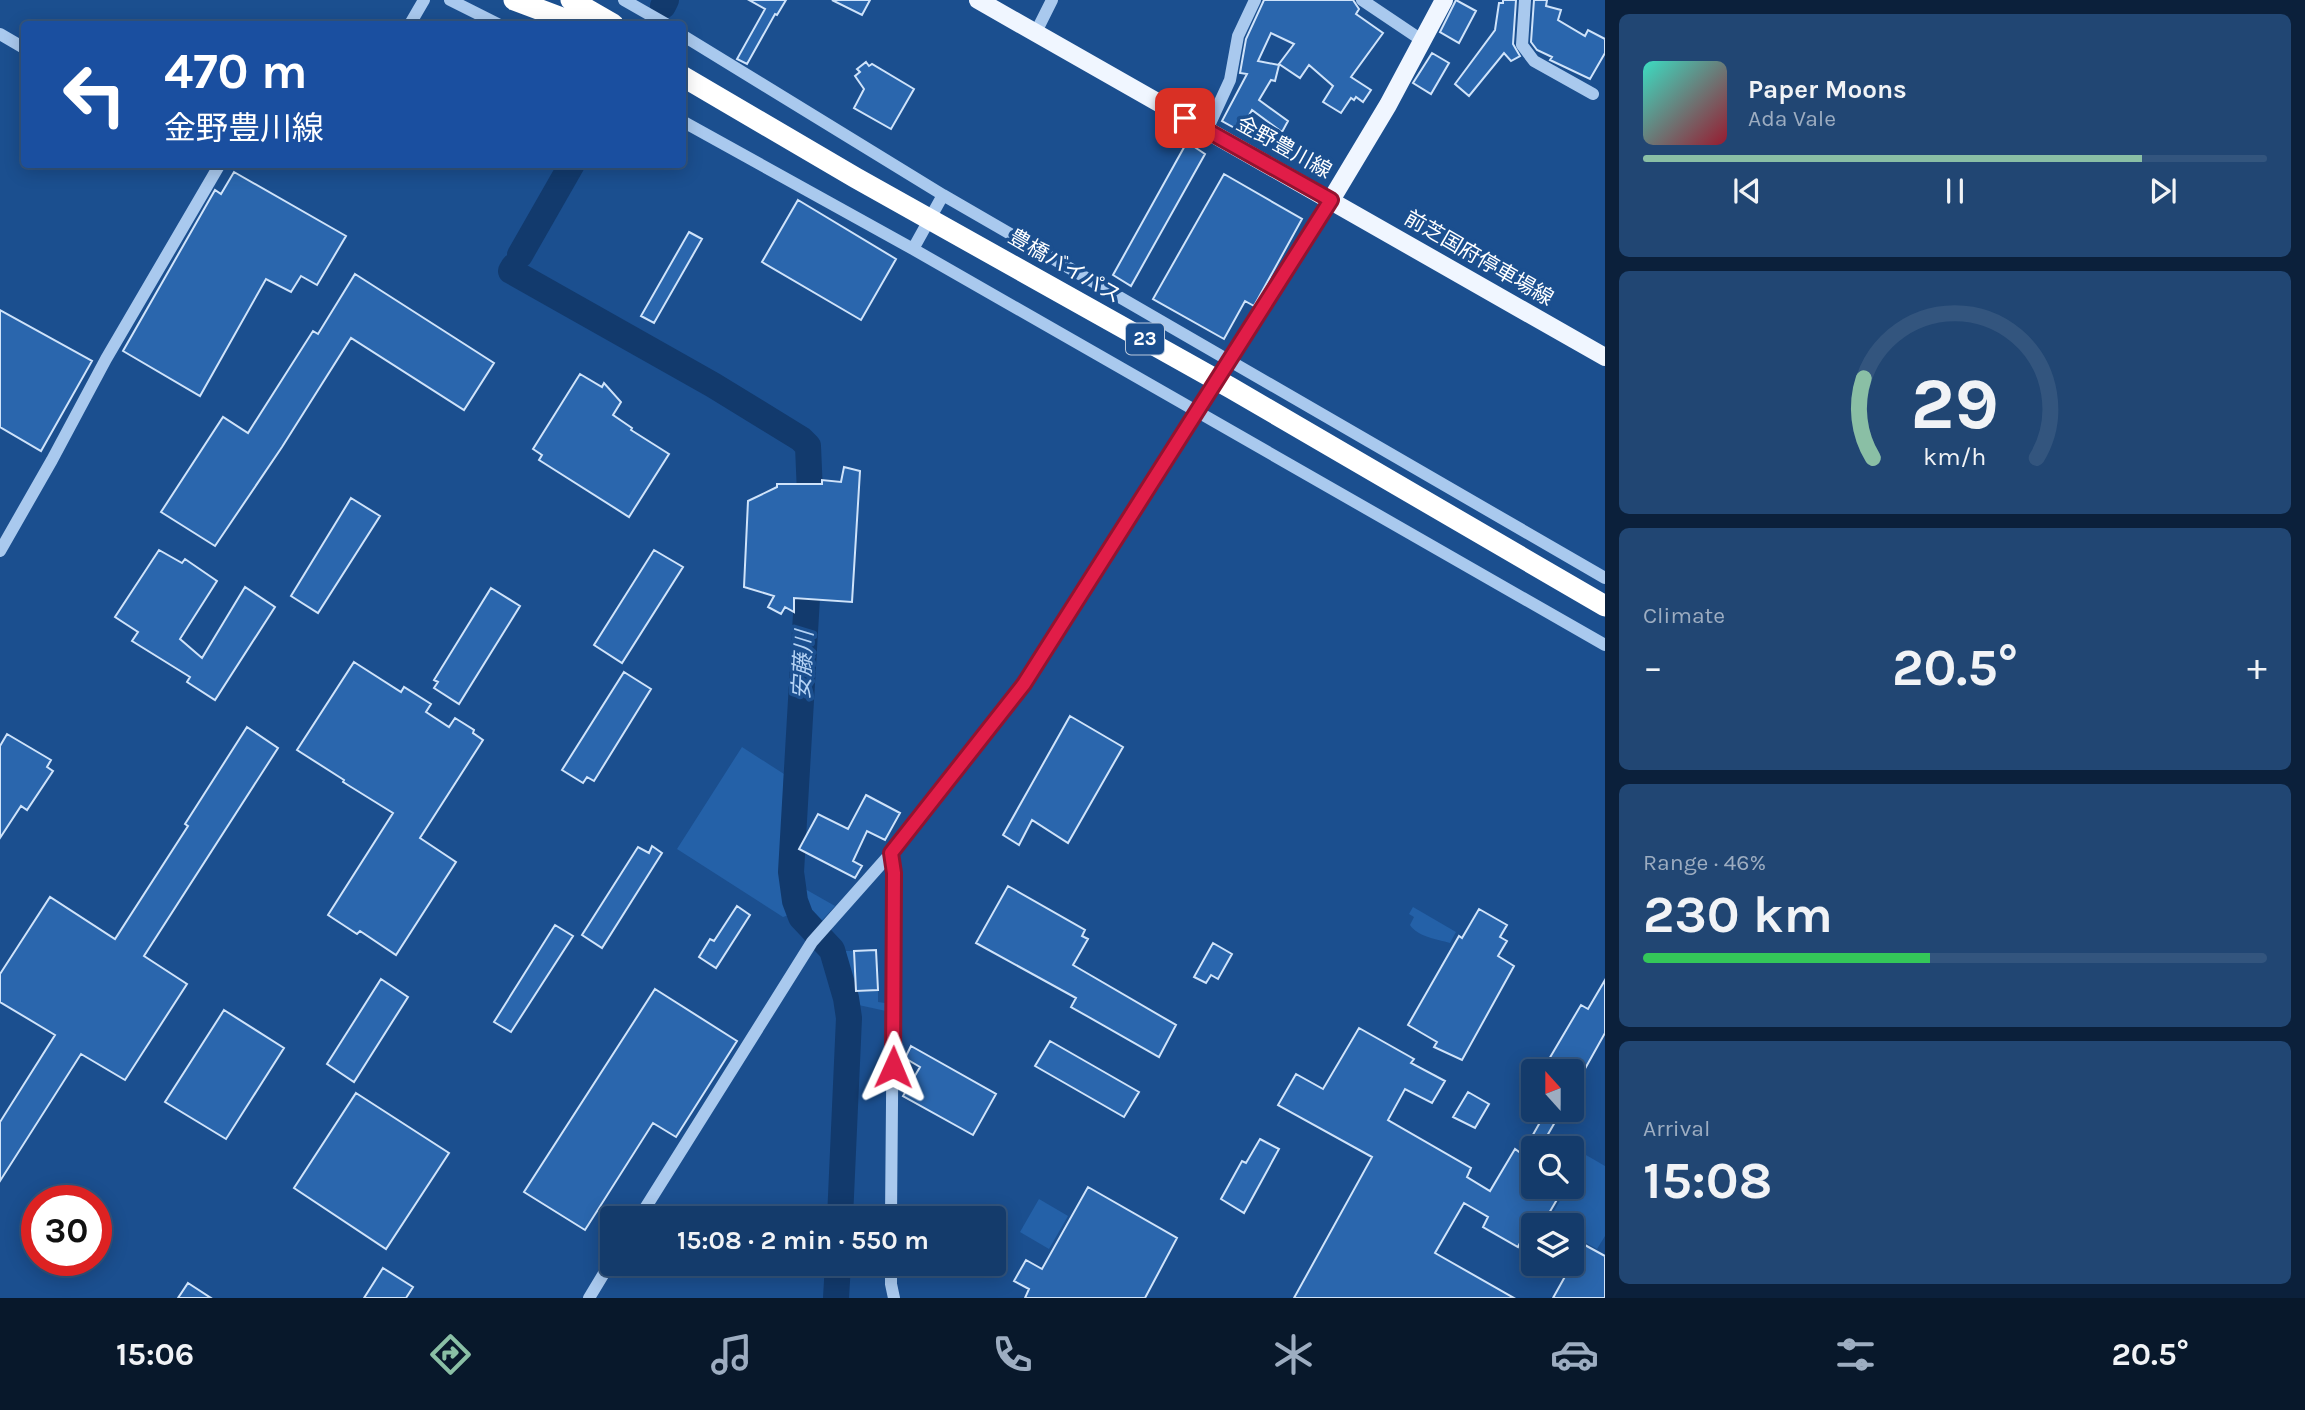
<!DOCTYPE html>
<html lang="en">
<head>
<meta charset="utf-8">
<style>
  body { margin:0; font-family:Karla,"Noto Sans JP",sans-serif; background:#214673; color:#f1f3f6; height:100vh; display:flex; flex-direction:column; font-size:26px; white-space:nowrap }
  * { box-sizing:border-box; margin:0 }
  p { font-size:23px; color:#9dadc1 }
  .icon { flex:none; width:38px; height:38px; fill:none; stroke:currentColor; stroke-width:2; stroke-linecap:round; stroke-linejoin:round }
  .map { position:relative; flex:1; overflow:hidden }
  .panel { display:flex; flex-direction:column; gap:14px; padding:14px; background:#0b203b; width:700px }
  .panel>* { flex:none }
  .hud { position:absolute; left:21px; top:21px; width:665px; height:147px; border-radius:7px; box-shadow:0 4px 18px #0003,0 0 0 2px #33557e; background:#1a4fa0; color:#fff; overflow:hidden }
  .needle { width:46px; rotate:339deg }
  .buttons { position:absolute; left:1521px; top:1059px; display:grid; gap:14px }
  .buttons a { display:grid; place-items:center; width:63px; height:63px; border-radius:7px; background:#143b6b; box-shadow:0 4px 18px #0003,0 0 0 2px #33557e; font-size:35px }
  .speed { position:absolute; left:21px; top:1185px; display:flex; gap:14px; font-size:35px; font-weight:700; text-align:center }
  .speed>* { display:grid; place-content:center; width:91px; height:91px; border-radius:50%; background:#143b6b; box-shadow:0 4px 18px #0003,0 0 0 2px #33557e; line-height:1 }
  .speed .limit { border:10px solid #d22; background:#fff; color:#111 }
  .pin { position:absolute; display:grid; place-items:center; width:60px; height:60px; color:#fff; margin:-30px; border-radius:14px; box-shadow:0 4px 10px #0006 }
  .me { position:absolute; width:77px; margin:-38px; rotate:1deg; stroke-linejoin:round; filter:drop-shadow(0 0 5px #0008) }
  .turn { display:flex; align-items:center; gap:24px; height:147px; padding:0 28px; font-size:32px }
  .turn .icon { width:91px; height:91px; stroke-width:2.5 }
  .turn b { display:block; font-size:49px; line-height:60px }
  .big { font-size:52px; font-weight:700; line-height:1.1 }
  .panel .tile { flex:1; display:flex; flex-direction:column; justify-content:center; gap:10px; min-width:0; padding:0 24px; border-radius:10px; background:#214673 }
  .panel .dial { align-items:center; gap:0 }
  .dial svg { height:182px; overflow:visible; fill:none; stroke:#33557e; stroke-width:7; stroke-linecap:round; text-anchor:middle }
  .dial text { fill:#f1f3f6; stroke:none }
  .song { display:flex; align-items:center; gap:21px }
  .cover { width:84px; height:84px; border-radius:10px; background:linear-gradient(135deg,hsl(170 70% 55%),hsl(350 70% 35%)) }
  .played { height:7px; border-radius:4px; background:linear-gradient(90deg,#8abfa5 80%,#33557e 80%) }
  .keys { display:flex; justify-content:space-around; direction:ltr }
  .heat { display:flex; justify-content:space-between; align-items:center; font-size:38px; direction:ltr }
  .charge { height:10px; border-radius:5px; background:linear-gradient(90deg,#34c759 46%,#33557e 0) }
  .trip { position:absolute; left:600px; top:1206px; width:406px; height:70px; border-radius:7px; background:#143b6b; box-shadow:0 4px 18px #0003,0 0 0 2px #33557e; font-weight:700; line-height:70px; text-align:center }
  .tabs { display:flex; height:112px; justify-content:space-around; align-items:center; background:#08182b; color:#9dadc1 }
  .tabs .icon { width:49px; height:49px }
  .tabs .current { color:#8abfa5 }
  .tabs b { font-size:32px; color:#f1f3f6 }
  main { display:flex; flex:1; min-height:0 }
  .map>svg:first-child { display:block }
  .green { fill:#2461a8 }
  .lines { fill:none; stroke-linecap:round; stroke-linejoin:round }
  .river { stroke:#123a6d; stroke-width:26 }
  .building { fill:#2a66ad; stroke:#cfe3fa; stroke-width:2 }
  .minor { stroke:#a9c9ee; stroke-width:12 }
  .major { stroke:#f0f6ff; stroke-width:18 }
  .highway { stroke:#fff; stroke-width:21 }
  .highway-bridge { stroke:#fff; stroke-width:21 }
  .route-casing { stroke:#92132f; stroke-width:18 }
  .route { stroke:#e11d48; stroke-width:12 }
  .labels { text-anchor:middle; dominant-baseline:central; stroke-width:7; stroke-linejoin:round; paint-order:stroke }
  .shield { fill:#1b4f8f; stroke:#bbcadd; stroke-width:2 }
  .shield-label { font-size:19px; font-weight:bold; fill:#fff }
  .street-label { font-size:21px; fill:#fff; stroke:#1b4f8f }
  .water-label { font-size:23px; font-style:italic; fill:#b5d3f5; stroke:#1b4f8f }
</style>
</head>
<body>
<main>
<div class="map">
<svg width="1605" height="1298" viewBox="0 0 1605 1298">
  <rect width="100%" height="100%" fill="#1b4f8f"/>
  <path class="green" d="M742 747 784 774C782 822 779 868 789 915L783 917 677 849Z
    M798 885 835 906 815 928 806 917Z
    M1413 907 1456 932 1450 943C1437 939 1418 937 1410 925L1414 917 1409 914Z
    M836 951H853L855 992 878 991V1002L885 1003 886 1011 854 1004Z
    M1586 1155 1605 1166V1236L1597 1249 1572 1235V1225H1554L1548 1221 1568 1187 1572 1186V1180Z
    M1039 1199 1068 1216 1049 1249 1020 1232Z"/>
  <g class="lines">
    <path class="river" d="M663 6 666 0
      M520 255 572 164
      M514 266 511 271 713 385 801 439 808 446 811 517
      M809 563 791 872 795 901 801 917 832 950 846 998 849 1018 840 1218
      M836 1298 838 1264"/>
  </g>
  <path class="building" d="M749 0H786L777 15 775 14 747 64 737 59 765 9Z
    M832 0H870L862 15Z
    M1264 0H1353L1359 9 1356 14 1383 33 1351 77 1371 90 1363 102 1356 97 1354 100 1351 98 1341 113 1323 102 1333 86 1309 65 1300 78 1279 64 1294 44 1271 33 1258 61 1279 65 1275 81 1271 80 1259 100 1288 121 1282 132 1252 110 1240 131 1222 121 1247 74 1240 73 1246 39Z
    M1456 0 1476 11 1459 43 1440 32Z
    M1503 0H1516L1513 44 1520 56 1511 61 1504 53 1469 96 1455 84 1495 30 1499 3H1503Z
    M1534 0H1547L1546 6 1561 10 1558 20 1585 36 1588 30 1605 39V53L1590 79 1550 60 1552 57 1537 50 1531 42Z
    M1432 53 1449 63 1431 94 1413 83Z
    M866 62 869 66 872 64 914 89 891 129 854 108 864 89 855 76 860 72 857 69Z
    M1187 142 1205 154 1131 286 1113 275Z
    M234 172 346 236 317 285 301 276 291 292 266 279 200 396 123 351 215 190 221 194Z
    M1224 174 1302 219 1254 306 1245 301 1224 339 1153 299Z
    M798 200 896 259 861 320 762 262Z
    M689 232 702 239 654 323 641 316Z
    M355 274 494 363 464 410 351 338 282 447 215 546 161 512 223 417 248 433 313 331 318 334Z
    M0 310 92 361 41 451 0 427Z
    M580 374 602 387 604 383 621 402 613 415 632 428 631 430 669 454 629 517 539 460 542 455 533 449Z
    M844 467 860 471 852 602 794 598V612L785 607 781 614 768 607 774 596 744 587 748 501 777 487V484H822V480L841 482Z
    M351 498 380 516 318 613 291 596Z
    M159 550 182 563 185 559 217 581 180 639 202 658 245 587 275 607 215 700 187 682 190 677 132 641 138 632 115 617Z
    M654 550 683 567 622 663 594 645Z
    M491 588 520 606 459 704 434 688 438 682 434 680Z
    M354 662 401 692 404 687 431 704 426 712 449 727 455 718 474 730 473 733 483 740 420 838 456 862 396 955 360 931 357 934 328 915 393 813 343 782 344 780 297 750Z
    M624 672 651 689 594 781 587 777 583 783 562 770Z
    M1070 716 1123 747 1068 843 1032 820 1019 845 1003 835Z
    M247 727 278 748 144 956 187 984 125 1080 81 1054 0 1181V1122L55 1035 0 1002V974L50 897 115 939 188 826 185 824Z
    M7 734 51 760 47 767 53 771 27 810 21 806 0 838V746Z
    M866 795 900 813 885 840 867 831 853 861 862 866 855 878 799 849 818 814 848 829Z
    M652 846 662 853 602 948 582 935 638 847 649 853Z
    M1008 886 1085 930 1082 936 1088 939 1073 965 1176 1025 1159 1057 1071 1007 1076 998 976 943Z
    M737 906 750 915 716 968 699 957 710 939 714 941Z
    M1479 909 1507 925 1500 937 1507 941 1498 956 1514 966 1462 1060 1434 1047 1437 1042 1408 1025 1459 936 1462 938Z
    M555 925 573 936 511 1032 494 1022Z
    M1213 943 1232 954 1218 979 1211 975 1206 983 1194 977Z
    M876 950 878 990 856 991 854 951Z
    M381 979 408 997 354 1082 327 1064Z
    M1605 980V1033L1572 1092V1071H1542L1581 1005 1588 1009Z
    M655 989 737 1041 676 1137 653 1123 585 1230 524 1192Z
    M224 1010 284 1048 226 1139 165 1102Z
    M1359 1028 1414 1059 1411 1063 1445 1081 1432 1103 1405 1089 1388 1120 1471 1168 1467 1177 1490 1191 1515 1149 1522 1154 1547 1110H1562L1547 1136 1568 1148H1533V1186H1565L1542 1225H1533V1243L1523 1237 1518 1247 1483 1227 1488 1217 1464 1203 1435 1253 1514 1298H1294L1372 1157 1278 1105 1296 1074 1323 1089Z
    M1050 1041 1139 1092 1124 1117 1035 1066Z
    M911 1046 996 1094 973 1135 903 1096 920 1067 905 1058Z
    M1468 1092 1489 1104 1475 1128 1453 1117Z
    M356 1093 449 1153 386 1249 294 1188Z
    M1260 1139 1279 1149 1244 1213 1221 1199 1242 1161 1246 1163Z
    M1088 1187 1177 1238 1145 1298H1025L1029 1289 1014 1281 1026 1260 1042 1269Z
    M1572 1238 1605 1256V1298H1553L1572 1264Z
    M383 1268 413 1287 406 1298H364Z
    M188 1283 211 1298H178Z"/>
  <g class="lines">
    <path class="minor" d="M450 0 498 24
      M624 0 666 24
      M1362 0 1423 41
      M1525 0 1522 45 1534 61 1593 94
      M410 24 424 0
      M0 34 24 48
      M1035 34 1052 0
      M682 35 943 195 1605 578
      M682 121 913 249 1605 645
      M1207 130 1230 80 1238 36 1255 0
      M913 249 943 195
      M0 551 52 460 106 359 220 164
      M891 853 894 873 891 1218
      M639 1218 812 942 891 853 1024 684 1331 200
      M891 1264V1284L894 1298
      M589 1298 612 1260"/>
    <path class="major" d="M978 0 1605 357
      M1331 200 1388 105 1444 0"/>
    <path class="highway" d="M514 0 578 24
      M571 0 613 24"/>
    <path class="highway-bridge" d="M682 76 856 178 1231 388 1605 606"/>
  </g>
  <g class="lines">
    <g class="route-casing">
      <path id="route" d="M893 1067 894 873 891 853 1024 684 1331 200 1185 118"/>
    </g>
    <use href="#route" class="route"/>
  </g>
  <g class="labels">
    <rect class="shield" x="1126" y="323.5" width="38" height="31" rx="5"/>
    <g class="shield-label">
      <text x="1145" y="339">23</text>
    </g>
    <g class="street-label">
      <text transform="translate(1284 147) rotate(29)">金野豊川線</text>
      <text transform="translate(1479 258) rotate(30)">前芝国府停車場線</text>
      <text transform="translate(1065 266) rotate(30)">豊橋バイパス</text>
    </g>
    <g class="water-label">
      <text transform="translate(803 665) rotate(-87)">安藤川</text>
    </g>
  </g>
</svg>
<div class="buttons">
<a><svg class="needle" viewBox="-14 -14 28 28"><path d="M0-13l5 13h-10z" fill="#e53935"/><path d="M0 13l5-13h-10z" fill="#9dadc1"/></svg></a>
<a><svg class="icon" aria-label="search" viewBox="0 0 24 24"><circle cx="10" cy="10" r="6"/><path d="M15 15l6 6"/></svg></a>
<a><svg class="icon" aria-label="layers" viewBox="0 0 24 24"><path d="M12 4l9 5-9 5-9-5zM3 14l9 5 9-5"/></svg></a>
</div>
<div class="speed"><div class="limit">30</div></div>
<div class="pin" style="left:1185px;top:118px;background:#d93025"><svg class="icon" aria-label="arrive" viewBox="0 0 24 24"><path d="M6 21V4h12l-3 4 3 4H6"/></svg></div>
<svg class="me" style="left:893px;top:1067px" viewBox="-20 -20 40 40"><path d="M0-17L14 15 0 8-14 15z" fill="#e11d48" stroke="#fff" stroke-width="4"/></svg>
<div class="trip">15:08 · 2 min · 550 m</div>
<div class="hud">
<div class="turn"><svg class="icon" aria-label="left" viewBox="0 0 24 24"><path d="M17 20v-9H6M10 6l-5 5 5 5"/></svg><div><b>470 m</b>金野豊川線</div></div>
</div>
</div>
<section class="panel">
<div class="tile">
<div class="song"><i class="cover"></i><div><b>Paper Moons</b><p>Ada Vale</p></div></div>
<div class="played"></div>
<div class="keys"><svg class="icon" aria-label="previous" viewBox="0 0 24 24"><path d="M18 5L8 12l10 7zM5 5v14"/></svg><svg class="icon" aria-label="pause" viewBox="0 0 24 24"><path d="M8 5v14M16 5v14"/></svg><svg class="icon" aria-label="next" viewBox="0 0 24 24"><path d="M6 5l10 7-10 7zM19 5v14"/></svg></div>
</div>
<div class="tile dial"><svg viewBox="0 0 100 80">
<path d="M14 69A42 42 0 1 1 86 69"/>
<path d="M14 69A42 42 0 0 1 10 34" stroke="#8abfa5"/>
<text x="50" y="56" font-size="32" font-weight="700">29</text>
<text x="50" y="72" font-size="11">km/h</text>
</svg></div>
<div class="tile"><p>Climate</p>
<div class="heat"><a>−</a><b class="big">20.5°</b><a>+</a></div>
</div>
<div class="tile"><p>Range · 46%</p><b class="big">230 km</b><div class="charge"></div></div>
<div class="tile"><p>Arrival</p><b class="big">15:08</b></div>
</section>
</main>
<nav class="tabs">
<b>15:06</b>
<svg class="icon current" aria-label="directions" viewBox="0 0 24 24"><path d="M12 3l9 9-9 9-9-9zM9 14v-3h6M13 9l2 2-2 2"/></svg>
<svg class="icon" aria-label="music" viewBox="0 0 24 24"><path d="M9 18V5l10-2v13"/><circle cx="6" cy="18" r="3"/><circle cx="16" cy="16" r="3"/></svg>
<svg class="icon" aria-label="phone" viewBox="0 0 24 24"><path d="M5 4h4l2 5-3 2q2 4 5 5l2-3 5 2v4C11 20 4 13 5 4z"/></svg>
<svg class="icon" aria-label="climate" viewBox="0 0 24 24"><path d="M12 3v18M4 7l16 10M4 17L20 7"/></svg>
<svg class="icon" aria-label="car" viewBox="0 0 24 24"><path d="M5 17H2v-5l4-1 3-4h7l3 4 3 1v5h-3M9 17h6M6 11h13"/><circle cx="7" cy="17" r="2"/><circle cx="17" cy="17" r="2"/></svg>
<svg class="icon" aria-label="filters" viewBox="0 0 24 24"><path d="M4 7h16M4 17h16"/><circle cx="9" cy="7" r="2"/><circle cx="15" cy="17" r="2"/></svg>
<b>20.5°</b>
</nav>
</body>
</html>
